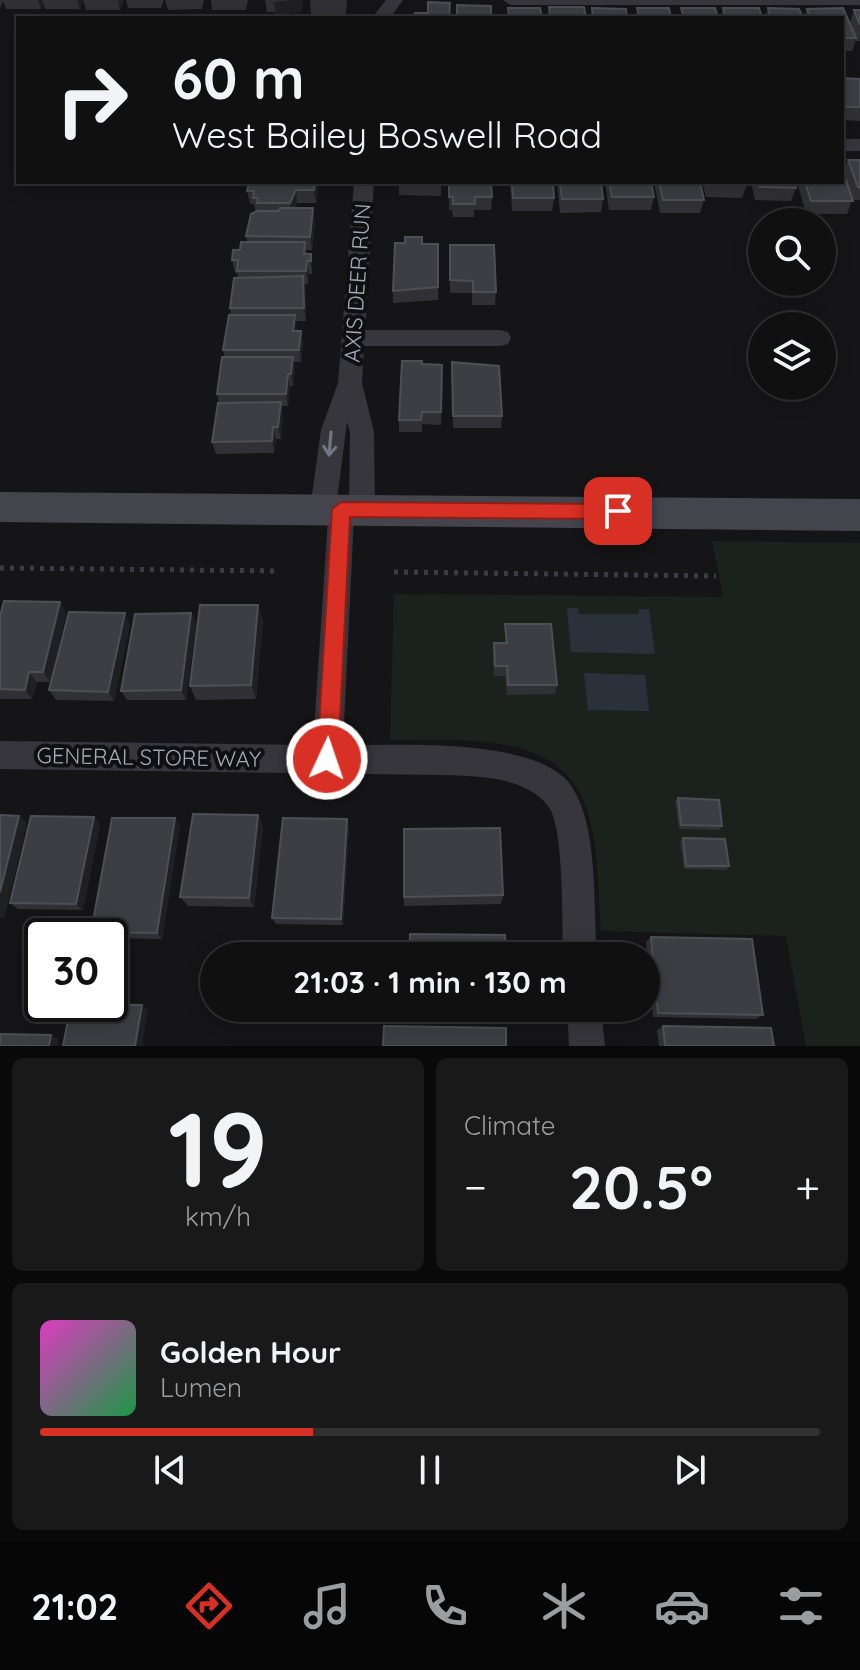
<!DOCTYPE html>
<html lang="en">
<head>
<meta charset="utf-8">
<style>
  body { margin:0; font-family:Quicksand,sans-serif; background:#19191a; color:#f1f3f6; height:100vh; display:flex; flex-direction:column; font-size:30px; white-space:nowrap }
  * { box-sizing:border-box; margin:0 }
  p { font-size:26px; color:#9c9d9f }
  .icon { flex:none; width:44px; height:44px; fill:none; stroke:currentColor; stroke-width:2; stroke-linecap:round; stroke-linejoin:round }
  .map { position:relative; height:1046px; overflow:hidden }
  .panel { display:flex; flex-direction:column; gap:12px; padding:12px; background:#090909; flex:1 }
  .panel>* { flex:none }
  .guide { position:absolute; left:16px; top:16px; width:828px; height:168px; border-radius:0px; box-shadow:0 4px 20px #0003,0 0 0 2px #303031; background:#101011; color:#f1f3f6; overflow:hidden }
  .buttons { position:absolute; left:748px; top:208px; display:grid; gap:16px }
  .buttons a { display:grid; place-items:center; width:88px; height:88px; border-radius:50%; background:#101011; box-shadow:0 4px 20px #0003,0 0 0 2px #303031; font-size:40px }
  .speed { position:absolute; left:24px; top:918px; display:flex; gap:16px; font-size:40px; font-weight:700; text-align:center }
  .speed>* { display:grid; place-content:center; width:104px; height:104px; border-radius:50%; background:#101011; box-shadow:0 4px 20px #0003,0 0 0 2px #303031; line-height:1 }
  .speed .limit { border:4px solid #111; border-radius:12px; background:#fff; color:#111 }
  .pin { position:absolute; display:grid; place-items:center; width:68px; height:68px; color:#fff; margin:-34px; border-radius:16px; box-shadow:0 4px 12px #0006 }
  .me { position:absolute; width:88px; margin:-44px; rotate:3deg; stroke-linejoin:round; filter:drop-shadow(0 0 6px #0008) }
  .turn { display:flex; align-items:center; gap:28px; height:168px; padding:0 24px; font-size:36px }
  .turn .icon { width:104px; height:104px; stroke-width:2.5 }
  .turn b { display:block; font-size:56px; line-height:68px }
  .big { font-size:60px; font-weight:700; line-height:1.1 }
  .panel .widget { flex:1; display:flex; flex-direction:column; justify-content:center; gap:12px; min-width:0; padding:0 28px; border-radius:12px; background:#19191a }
  .panel .dial { align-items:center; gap:0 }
  .dial b { font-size:104px; line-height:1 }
  .song { display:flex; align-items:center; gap:24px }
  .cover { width:96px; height:96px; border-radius:12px; background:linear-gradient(135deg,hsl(310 70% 55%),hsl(140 70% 35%)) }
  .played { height:8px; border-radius:4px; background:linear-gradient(90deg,#d93025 35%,#303031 35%) }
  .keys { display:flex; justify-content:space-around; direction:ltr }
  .heat { display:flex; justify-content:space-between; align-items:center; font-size:44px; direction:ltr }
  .panel .tiles { flex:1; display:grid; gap:12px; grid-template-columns:1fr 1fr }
  .widget:last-child { grid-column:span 2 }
  .trip { position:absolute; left:200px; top:942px; width:460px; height:80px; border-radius:40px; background:#101011; box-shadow:0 4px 20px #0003,0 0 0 2px #303031; font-weight:700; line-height:80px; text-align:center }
  .menu { display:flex; height:128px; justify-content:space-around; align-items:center; background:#060607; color:#9c9d9f }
  .menu .icon { width:56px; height:56px }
  .menu .selected { color:#d93025 }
  .menu b { font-size:36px; color:#f1f3f6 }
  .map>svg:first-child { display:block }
  .green { fill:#1b221d }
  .water { fill:#2a313b }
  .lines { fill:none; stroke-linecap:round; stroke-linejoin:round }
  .path { stroke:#3c3d43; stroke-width:5; stroke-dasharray:4 6; stroke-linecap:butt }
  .minor { fill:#36363c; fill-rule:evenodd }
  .secondary { fill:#44444c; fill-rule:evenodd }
  .wall { fill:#313135 }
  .shaded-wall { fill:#202023 }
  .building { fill:#3d3e43; stroke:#4e4f55; stroke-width:2 }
  .oneway { stroke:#747580 }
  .route { fill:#d93025; stroke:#8d1f18; stroke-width:2 }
  .labels { text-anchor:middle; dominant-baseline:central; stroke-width:8; stroke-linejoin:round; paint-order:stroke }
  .street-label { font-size:22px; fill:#a6a9b7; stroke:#101012 }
</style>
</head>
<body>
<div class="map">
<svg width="860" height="1046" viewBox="0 0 860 1046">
  <rect width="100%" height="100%" fill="#151517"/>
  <path class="green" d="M712 541 860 543V1046H806L786 936 601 931C598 894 599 852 589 816 564 726 462 742 390 740L394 594 723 597Z"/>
  <path class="water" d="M567 608H578L579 614H639V609H649L655 654 571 652Z
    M584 673 645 675 649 711 588 710Z"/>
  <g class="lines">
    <path class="path" d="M0 568 280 571
      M394 572 716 576"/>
    <path class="minor" d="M386 0H403L390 18H372Z
      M503 0H860V5H511Z
      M842 139H860V151H842Z
      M354 182H374L365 330H500L508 332 511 338 508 344 500 346H364L362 383 374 432 375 509 371 516 362 520 354 517 343 745C398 746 539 736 572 787 599 828 593 908 597 956H563C562 924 564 833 550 809 545 800 535 793 527 789 503 776 469 776 442 775L0 769V741L313 745 328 518 314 516 310 509 321 430 338 383ZM347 422 350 432 349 501 337 500Z
      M567 1008H601L605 1046H569Z"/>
    <path class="secondary" d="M0 492 860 499V531L0 522Z"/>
  </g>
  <path class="wall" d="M0 0H124L120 10H86L83 0 80 9H45L43 3 41 9H6L3 1 0 8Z
    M126 0H164L161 8H128Z
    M165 0H204L202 9 168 10Z
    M211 0H248L246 10H212Z
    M265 0H303L301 12 276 15 275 12H267Z
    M310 0H347L346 14 311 15Z
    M723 8 762 18H721Z
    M768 8 803 18H765Z
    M843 8 850 22 854 10H860V41H856V40L852 51H842V18H804L807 9Z
    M842 78 860 79V121L842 120Z
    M848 160H860V200H852L847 214H806L797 182H842L843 172Z
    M399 182H441V196L399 195Z
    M449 182 492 197 491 210H474V217H453L452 210H449Z
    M510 182H553L554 198 552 211H512Z
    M557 182H601L603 199 601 212 560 213Z
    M605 182H651L654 197 651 210H609Z
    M654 182H700L704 200 700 213H660Z
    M702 182H746L747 185 742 198 706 197Z
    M751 182H794L796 188 791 201 755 200Z
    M318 189 316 203H297L295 208 315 221 312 250H306L307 254H311L312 274H309L308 284H305L306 321H296V331H301L303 343 301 362H294L295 369 293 386H290L288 406H281L283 415 281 439H276L274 453 216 454 212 442 219 403 217 394 225 357 223 350 231 315 230 308 238 278 237 273H235L232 260 247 242 246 236 258 211H255L254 204H250L247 191Z
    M438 244V300L393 303V291Z
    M450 245 496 292 495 305H472V293H450Z
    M452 362 502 416 501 428H453Z
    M422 364 442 365 441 425 422 424V432H399V420Z
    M60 602 66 613 50 682H37L32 699H0V616Z
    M258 605 263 620 256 699 196 700 190 686Z
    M191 613 196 623 186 700H127L121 691Z
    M130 624 114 701 56 700 49 690Z
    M505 624 557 685 555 694 507 695 505 676H494L493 653 494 643H505Z
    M678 798 722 826 719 830 679 829 675 802Z
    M258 815 263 826 254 907 188 906 180 897Z
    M94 817 100 825 83 910 18 909 10 903Z
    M180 826 162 939 110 938V936H96L91 932Z
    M349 827 343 925 276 924 272 918Z
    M683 838 729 866 726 870 684 869 680 842Z
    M503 895 501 904 404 906V897Z
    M651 937 763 1015 756 1019 653 1017 646 942Z
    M408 1010 507 1011 505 1017 409 1016Z
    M663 1026 774 1046H659L657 1030Z"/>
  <path class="shaded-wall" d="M38 0H42L43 3 41 9Z
    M77 0H83L80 9Z
    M118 0H124L120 10Z
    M293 0H303L301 12 276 15 274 2Z
    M315 182H317L318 189 316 203 314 190Z
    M296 190 297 203 292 216 290 203Z
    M313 208 315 221 312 250 310 237Z
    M307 261 309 274 308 284 306 271Z
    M303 276 305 289 306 321 304 308Z
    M295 315 297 328 295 343 293 331Z
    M301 331 303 343 301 362 299 350Z
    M293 357 295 369 293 386 291 374Z
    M288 374 290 386 288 406 286 394Z
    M281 402 283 415 281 439 278 427Z
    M273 427 276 439 274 453 272 441Z
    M60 602 66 613 50 682 43 672Z
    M258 605 263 620 256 699 251 685Z
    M125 613 130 624 114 701 108 692Z
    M191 613 196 623 186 700 181 690Z
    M29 672 37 682 32 699 25 690Z
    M258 815 263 826 254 907 249 898Z
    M19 816 27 823 4 919 0 917V892Z
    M94 817 100 825 83 910 76 904Z
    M175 818 180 826 162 939 157 933Z
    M347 819 349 827 343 925 341 919Z
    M142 1005 148 1010 142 1046H135Z
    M51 1035 59 1039 58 1046H49Z"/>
  <path class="building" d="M428 2 450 3 449 18H415V13H428Z
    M457 5 491 6V18H457Z
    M549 7H584L586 18H550Z
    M508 8H540L542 18H509Z
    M592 8 626 9 627 18H593Z
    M637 8H669L671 18H639Z
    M681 8H715L718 18H684Z
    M723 8H759L762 18H726Z
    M768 8 799 9 803 18H771Z
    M843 8 856 38H842V18H811L807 9Z
    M854 10H860V25Z
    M278 16H335V18H278Z
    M842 78 860 79V107H845L842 98Z
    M848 160H860V187H858Z
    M842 169 853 201H811L805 182H842Z
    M249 182H315L314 190H296L290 203H257L258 198H253L254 191H247Z
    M449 182H491L492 197H475V204H453V197H449Z
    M512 182H553L554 198H513Z
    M560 182H601L603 199H562Z
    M609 182H651L654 197H612Z
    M659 182H700L704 200H663Z
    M709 182H746L747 185 709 184Z
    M758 182H794L796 188 760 187Z
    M280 208H313L310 237 246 236 251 214 257 211H279Z
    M405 237H422V244H438V287L393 291 395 243H405Z
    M241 242H305L304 254H311V261H307L306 271H237L238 260H232L233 250H240Z
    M450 245H494L496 292H473V281L450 280Z
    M303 276 304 308H230L234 278Z
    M229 315H295L293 331H301L299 350H223Z
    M222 357H293L291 374H288L286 394H217Z
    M402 361H422V364L442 365 441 412H422L421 420H399Z
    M452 362 499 366 502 416H453Z
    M281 402 278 427H273L272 441 212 442 218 403Z
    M4 601 60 602 43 672H29L25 690 0 689V616Z
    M200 605H258L251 685 190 686Z
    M69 612 125 613 108 692 49 690Z
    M191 613 181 690 121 691 135 614Z
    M505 624H551L557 685H508L507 666H495L494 643H507Z
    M678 798 719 800 722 826 681 825Z
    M193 814 258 815 249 898 180 897Z
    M0 815 19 816 0 892Z
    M31 816 94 817 76 904 10 903Z
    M112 818H175L157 933 91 932Z
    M283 818 347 819 341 919 272 918Z
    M500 828 503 895 404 897V829Z
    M683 838 725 839 729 866H686Z
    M410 934 505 935 506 956H409Z
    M651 937 752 939 763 1015 658 1013Z
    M71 1004 142 1005 135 1046H63Z
    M408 1008H507V1011L408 1010Z
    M384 1026 506 1028V1046H383Z
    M663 1026 771 1028 774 1046H665Z
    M0 1034 51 1035 49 1046H0Z"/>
  <defs><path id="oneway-shaft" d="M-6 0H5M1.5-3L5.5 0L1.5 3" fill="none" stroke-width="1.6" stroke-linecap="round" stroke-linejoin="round" transform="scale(2)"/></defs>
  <use class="oneway" href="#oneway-shaft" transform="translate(330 444) rotate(95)"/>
  <path class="route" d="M341 502 618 504 627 511 618 519 350 517 338 759 335 766 327 769 320 766 317 759 332 509Z"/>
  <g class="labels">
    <g class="street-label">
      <text transform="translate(357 283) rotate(-86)">AXIS DEER RUN</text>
      <text transform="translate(149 757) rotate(1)">GENERAL STORE WAY</text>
    </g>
  </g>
</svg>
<div class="buttons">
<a><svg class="icon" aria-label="search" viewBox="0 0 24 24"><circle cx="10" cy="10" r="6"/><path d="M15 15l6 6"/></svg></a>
<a><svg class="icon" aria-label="layers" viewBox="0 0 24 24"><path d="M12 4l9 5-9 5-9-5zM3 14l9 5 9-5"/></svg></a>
</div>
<div class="speed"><div class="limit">30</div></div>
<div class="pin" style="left:618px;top:511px;background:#d93025"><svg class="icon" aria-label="arrive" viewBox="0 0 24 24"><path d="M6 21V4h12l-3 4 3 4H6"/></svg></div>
<svg class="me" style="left:327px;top:759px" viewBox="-20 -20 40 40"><circle r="17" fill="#d93025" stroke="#fff" stroke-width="3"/><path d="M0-11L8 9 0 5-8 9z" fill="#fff"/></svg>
<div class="trip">21:03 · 1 min · 130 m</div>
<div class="guide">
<div class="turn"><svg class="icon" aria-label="right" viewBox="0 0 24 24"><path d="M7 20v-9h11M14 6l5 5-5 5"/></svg><div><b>60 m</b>West Bailey Boswell Road</div></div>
</div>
</div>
<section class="panel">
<div class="tiles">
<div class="widget dial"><b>19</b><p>km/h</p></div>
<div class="widget"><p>Climate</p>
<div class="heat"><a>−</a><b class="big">20.5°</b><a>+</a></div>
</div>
<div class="widget">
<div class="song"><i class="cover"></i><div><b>Golden Hour</b><p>Lumen</p></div></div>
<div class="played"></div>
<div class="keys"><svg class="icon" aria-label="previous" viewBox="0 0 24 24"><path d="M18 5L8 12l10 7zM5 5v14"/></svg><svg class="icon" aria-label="pause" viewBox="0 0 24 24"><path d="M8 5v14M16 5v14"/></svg><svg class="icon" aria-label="next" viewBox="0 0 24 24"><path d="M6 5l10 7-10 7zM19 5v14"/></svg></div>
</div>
</div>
</section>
<nav class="menu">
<b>21:02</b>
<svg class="icon selected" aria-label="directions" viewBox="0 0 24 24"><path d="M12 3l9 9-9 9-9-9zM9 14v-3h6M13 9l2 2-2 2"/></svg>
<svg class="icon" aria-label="music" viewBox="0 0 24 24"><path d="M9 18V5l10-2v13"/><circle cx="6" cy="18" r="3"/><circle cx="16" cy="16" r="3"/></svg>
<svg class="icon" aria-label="phone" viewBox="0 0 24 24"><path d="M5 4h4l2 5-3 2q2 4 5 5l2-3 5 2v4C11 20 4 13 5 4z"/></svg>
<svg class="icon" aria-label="climate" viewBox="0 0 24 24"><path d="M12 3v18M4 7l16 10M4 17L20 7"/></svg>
<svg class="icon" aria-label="car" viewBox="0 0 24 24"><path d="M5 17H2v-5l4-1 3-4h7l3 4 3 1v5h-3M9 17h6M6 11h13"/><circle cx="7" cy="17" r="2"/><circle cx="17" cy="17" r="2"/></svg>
<svg class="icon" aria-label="filters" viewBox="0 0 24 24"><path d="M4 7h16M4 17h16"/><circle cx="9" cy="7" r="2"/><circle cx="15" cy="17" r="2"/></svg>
</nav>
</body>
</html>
